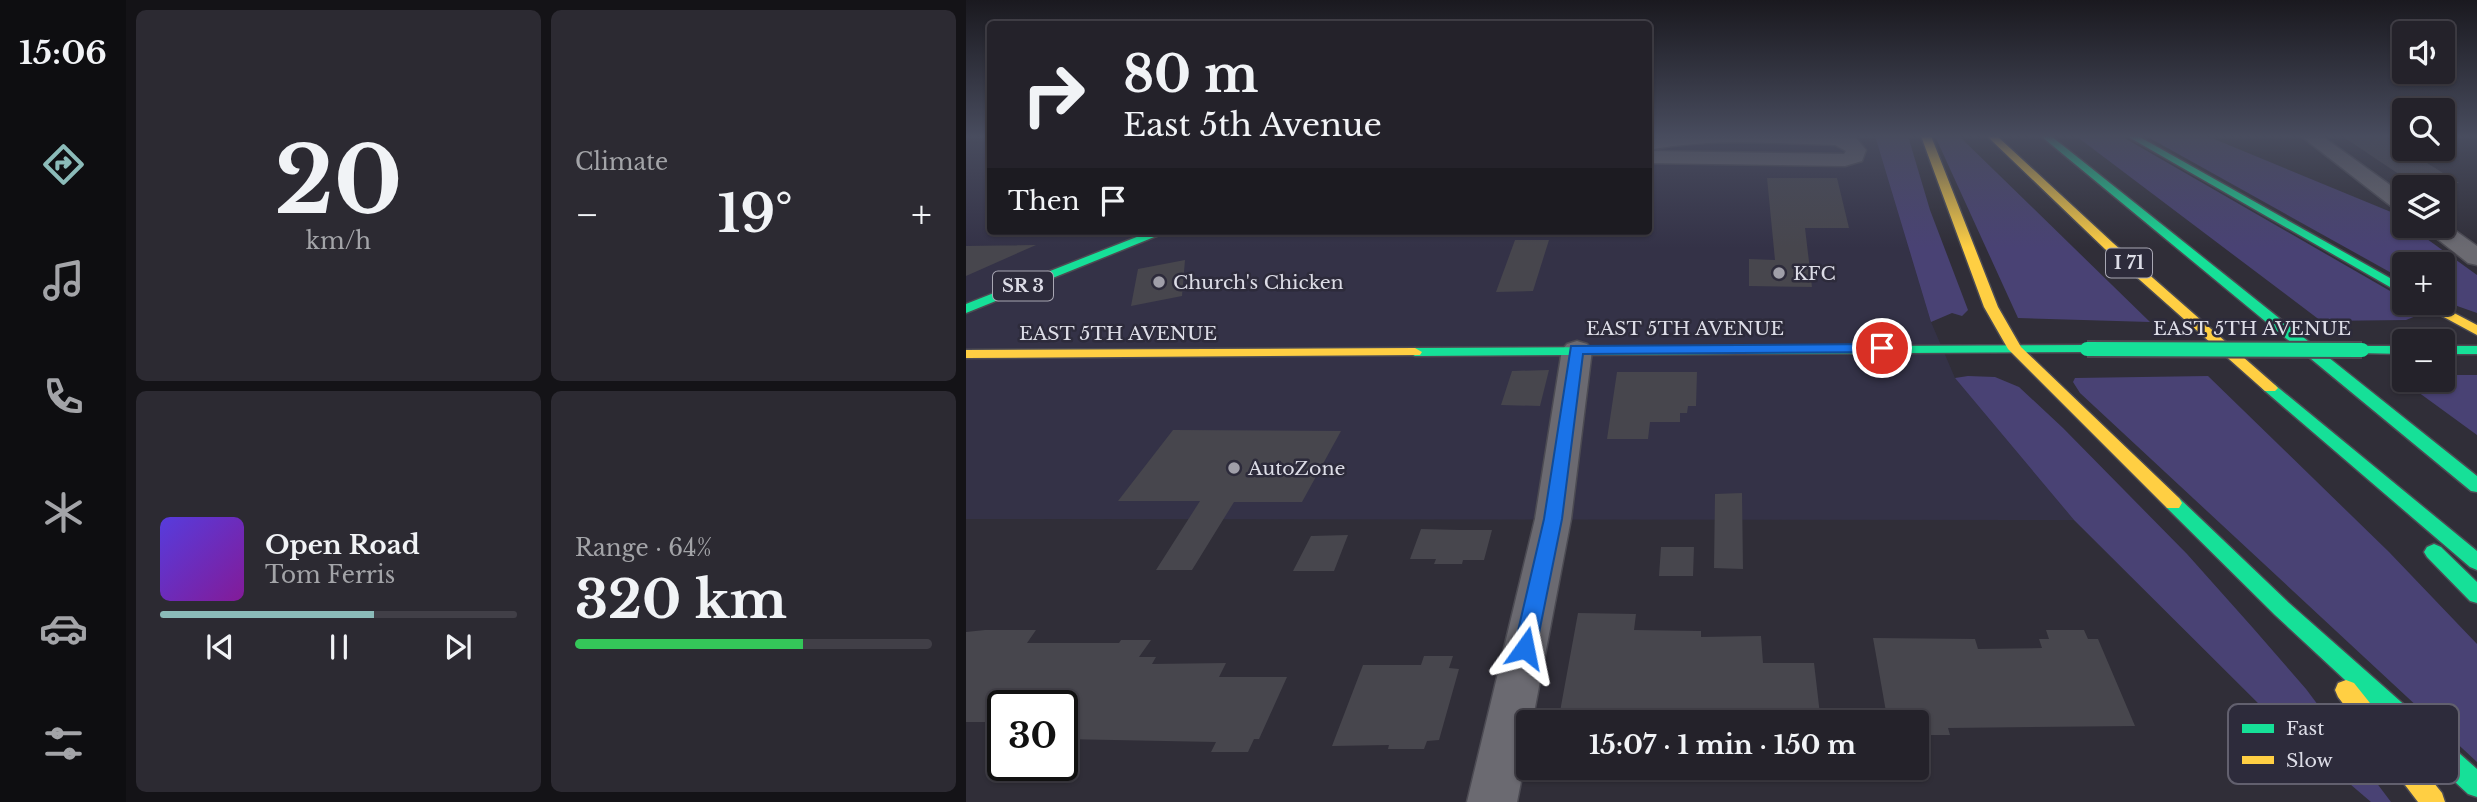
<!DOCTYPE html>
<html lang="en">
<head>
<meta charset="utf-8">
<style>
  body { margin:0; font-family:"Libre Baskerville",serif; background:#2c2a32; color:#f1f3f6; height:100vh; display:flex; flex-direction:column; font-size:26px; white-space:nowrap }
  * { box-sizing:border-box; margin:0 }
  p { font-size:23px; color:#a3a4a8 }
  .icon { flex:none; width:38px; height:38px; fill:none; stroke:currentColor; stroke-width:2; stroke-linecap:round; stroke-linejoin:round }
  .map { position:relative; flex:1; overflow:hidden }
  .drawer { display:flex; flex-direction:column; gap:10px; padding:10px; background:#141317; width:840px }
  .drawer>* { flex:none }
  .hud { position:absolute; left:21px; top:21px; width:665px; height:214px; border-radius:7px; box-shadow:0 2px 5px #0004,0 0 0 2px #413f47; background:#24222a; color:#f1f3f6; overflow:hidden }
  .buttons { position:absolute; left:1426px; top:21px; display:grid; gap:14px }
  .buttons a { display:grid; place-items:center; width:63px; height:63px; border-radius:7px; background:#24222a; box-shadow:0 2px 5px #0004,0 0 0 2px #413f47; font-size:35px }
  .speed { position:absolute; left:21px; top:690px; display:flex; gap:14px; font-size:35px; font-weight:700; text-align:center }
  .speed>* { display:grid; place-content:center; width:91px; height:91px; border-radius:50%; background:#24222a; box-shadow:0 2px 5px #0004,0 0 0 2px #413f47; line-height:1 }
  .speed .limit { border:4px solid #111; border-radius:10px; background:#fff; color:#111 }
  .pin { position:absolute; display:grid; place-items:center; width:60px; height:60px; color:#fff; margin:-30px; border:4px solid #fff; border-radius:50%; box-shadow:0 2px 7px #0007 }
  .me { position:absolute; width:77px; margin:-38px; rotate:12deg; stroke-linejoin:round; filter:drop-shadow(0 0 5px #0008) }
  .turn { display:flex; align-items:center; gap:24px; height:147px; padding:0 21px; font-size:32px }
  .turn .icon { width:91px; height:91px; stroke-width:2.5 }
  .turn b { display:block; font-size:49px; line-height:60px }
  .then { display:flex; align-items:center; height:66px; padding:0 21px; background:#0003; gap:14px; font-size:26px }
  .big { font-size:52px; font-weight:800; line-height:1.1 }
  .drawer .card { flex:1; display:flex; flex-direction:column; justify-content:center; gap:10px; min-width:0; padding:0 24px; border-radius:10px; background:#2c2a32 }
  .drawer .dial { align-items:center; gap:0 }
  .dial b { font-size:91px; line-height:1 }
  .song { display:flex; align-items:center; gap:21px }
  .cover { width:84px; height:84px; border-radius:10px; background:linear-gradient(135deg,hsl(250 70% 55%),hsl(290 70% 35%)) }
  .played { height:7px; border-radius:4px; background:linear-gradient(90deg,#8bbbb9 60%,#413f47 60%) }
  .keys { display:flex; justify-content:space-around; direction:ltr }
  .heat { display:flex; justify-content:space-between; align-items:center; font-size:38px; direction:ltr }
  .charge { height:10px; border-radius:5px; background:linear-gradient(90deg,#34c759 64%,#413f47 0) }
  .drawer .tiles { flex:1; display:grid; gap:10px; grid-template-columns:repeat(2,1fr) }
  .trip { position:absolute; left:550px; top:710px; width:413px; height:70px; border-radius:7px; background:#24222a; box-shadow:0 2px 5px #0004,0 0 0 2px #413f47; font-weight:800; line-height:70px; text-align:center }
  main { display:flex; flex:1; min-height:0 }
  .dock { display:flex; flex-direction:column; width:126px; justify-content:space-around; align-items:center; background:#0e0e11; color:#a3a4a8 }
  .dock .icon { width:49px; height:49px }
  .dock .current { color:#8bbbb9 }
  .dock b { font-size:32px; color:#f1f3f6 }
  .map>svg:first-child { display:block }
  .built { fill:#343247 }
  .green { fill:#494274 }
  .building { fill:#47464d }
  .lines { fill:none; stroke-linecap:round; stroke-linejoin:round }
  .street-casing { stroke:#4c4b53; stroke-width:3 }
  .fast-casing { stroke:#4c4b53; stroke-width:3 }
  .slow-casing { stroke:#4c4b53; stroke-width:3 }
  .street { fill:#6b6a71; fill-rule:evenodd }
  .fast { fill:#16e098; fill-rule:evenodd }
  .slow { fill:#ffcf43; fill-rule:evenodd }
  .fast-bridge-casing { stroke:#4c4b53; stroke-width:18; stroke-linecap:butt }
  .fast-bridge { stroke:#16e098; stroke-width:14 }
  .route { fill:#1a73e8; stroke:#114b97; stroke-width:2 }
  .poi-dot { fill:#a09fa9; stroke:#2d2b3b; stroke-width:2.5 }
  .labels { text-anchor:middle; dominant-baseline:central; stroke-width:5; stroke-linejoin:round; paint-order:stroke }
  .shield { fill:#2d2b3b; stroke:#a8a7b3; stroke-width:2 }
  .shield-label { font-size:18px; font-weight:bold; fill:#dcdce6 }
  .poi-label { font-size:19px; fill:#dcdce6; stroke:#2d2b3b; text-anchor:start }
  .street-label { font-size:19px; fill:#dcdce6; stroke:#2d2b3b }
  .key { fill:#2d2b3b; stroke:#62606e; stroke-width:2 }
  .key-label { font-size:19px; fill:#dcdce6 }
</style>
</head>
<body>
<main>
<nav class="dock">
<b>15:06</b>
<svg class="icon current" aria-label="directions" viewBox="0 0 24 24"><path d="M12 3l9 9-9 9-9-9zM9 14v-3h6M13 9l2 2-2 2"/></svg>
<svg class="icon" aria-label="music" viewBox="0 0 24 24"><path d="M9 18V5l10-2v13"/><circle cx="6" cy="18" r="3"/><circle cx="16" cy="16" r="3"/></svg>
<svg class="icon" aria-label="phone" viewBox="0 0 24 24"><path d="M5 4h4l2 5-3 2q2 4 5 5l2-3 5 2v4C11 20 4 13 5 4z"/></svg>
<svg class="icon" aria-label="climate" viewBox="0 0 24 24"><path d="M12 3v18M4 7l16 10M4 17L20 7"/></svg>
<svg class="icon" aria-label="car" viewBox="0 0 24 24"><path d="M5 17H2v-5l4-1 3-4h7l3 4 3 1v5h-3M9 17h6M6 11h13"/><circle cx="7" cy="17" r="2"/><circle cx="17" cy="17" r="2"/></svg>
<svg class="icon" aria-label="filters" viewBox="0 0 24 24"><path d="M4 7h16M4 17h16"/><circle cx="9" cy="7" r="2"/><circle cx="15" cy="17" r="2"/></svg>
</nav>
<section class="drawer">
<div class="tiles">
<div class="card dial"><b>20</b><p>km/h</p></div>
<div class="card"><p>Climate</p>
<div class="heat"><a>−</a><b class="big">19°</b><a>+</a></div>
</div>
<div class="card">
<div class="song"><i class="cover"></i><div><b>Open Road</b><p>Tom Ferris</p></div></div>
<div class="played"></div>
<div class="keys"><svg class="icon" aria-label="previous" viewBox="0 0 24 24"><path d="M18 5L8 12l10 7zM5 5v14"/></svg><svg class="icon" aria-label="pause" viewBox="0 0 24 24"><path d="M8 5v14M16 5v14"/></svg><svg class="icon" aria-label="next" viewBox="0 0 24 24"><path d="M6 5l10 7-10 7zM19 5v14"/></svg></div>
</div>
<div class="card"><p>Range · 64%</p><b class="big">320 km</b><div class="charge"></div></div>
</div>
</section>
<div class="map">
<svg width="1511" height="802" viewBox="0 0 1511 802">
  <rect width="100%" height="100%" fill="#302e38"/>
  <path class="built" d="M0 136H24V231H682L683 136H909L965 322 989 378 1108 520 0 519Z"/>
  <path class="green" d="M909 136H942L964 210 1002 310 996 316 986 313 965 322Z
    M969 136H993L1184 322 1052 318Z
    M1110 136H1155L1438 299V303H1444L1460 312 1440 320 1355 321Z
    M1180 136H1241L1425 212 1438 222V226H1443L1511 275V313L1477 301V264H1438V280Z
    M1477 375H1511V435L1430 376H1438V380H1477Z
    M1002 376 1029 377 1053 387 1097 428 1221 554 1287 628 1340 689 1425 802H1405L1308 719 1108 520 989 378Z
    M1242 376 1423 552 1511 644V762L1114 393 1107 382 1109 378Z"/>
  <path class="building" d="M1376 136H1418L1493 183H1446Z
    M801 178H871L883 228H839L846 287 783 286V259L809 260Z
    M549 240H583L567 291 530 292Z
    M70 245 0 276V246Z
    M219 260 216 296 165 306 172 269Z
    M583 370 574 406 535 405 546 371Z
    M651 372H731L730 406H722L721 413H714V422H684L682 439H641Z
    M207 430 375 431 336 502H268L226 570H190L234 501H152Z
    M776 493 777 569 748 568 749 494Z
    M455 529 494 530H526L518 560H497L496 564H468L470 559H444Z
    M382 535 368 571H327L345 536Z
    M695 547H728L727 576H693Z
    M612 613 670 614 668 630 735 631V637L795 636 797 663H848L855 723H669L670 718 593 717Z
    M19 630H70L61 643H153L155 640H185L173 657H190L186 664 260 663 253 677H321L293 739H288L282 752H245L250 742 96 739V705H37V722H0V632Z
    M1080 630H1118L1122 639H1132L1169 726 982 728 984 735H950V723H922L907 638 1009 639 1012 649 1076 648 1073 639H1083Z
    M458 656H487L483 668 493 669 473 740 461 741 458 749H422L423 745 366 746 397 665H455Z"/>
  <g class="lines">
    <g class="street-casing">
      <path id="street" d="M696 136H879L891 139 900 150 896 161 879 166 682 163V151L878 154 880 151 869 145C807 143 744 138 682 150V138Z
        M1335 136H1356L1438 195V212L1430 210Z
        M1477 222 1511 246V265L1502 263 1455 226H1477Z
        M611 341 621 344 626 350 605 519 566 723H562V746L551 802H501L569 519 596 350 601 344Z"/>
    </g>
    <g class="fast-casing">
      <path id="fast" d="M1075 136H1085L1511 476V492L1505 491Z
        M1161 136H1172L1438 286V295Z
        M186 231H203L0 313V304Z
        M1121 345 1126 346 1128 349 1126 352 449 356 442 352 449 348Z
        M1396 346H1438V354L1391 353 1389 350Z
        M1477 346H1511V354H1477Z
        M1304 383 1309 385 1511 551V570L1504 567 1299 391 1296 388 1299 385Z
        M1207 496 1213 498 1323 603 1511 769V797L1502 794 1309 615 1201 508 1198 503 1201 498Z
        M1468 544 1475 547 1511 582V603L1504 601 1461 557 1458 552 1461 547Z"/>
    </g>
    <g class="slow-casing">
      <path id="slow" d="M955 136H965L1032 307 1055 347 1213 498 1216 503 1213 508H1201L1042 349 1018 307Z
        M1021 136H1031L1147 243 1309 385 1312 388 1309 391H1299L1139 249Z
        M1452 303H1469L1511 325V335Z
        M449 348 456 352 454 355 0 358V350Z
        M1380 680 1388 683 1476 793 1479 802H1452L1372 697 1369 690 1372 683Z"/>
    </g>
    <use href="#street" class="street"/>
    <use href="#fast" class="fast"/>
    <use href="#slow" class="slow"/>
    <g class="fast-bridge-casing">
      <path id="fast-bridge" d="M1121 349 1396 350"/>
    </g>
    <use href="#fast-bridge" class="fast-bridge"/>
  </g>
  <linearGradient id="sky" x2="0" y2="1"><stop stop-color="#1a191f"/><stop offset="0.55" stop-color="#484c5e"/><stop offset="1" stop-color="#484c5e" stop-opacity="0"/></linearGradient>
  <rect width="1511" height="248" fill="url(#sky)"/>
  <path class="route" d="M916 344 924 348 922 352 617 354 596 519 570 648 567 654 559 657 551 654 548 648 578 519 605 346Z"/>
  <g class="poi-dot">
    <circle cx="813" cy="273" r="7"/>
    <circle cx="193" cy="282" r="7"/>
    <circle cx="268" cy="468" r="7"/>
  </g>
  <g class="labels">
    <g class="shield">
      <rect x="1140" y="248.5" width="46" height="29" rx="5"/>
      <rect x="27" y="271.5" width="60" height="29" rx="5"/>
    </g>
    <g class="shield-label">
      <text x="1163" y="263">I 71</text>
      <text x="57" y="286">SR 3</text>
    </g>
    <g class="poi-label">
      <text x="827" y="273">KFC</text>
      <text x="207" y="282">Church's Chicken</text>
      <text x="282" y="468">AutoZone</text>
    </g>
    <g class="street-label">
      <text x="719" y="328">EAST 5TH AVENUE</text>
      <text x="1286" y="328">EAST 5TH AVENUE</text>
      <text x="152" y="333">EAST 5TH AVENUE</text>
    </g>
  </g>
  <rect x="1262" y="704" width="231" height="80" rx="10" class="key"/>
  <rect x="1276" y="724" width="32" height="9" fill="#16e098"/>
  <rect x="1276" y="756" width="32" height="8" fill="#ffcf43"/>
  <g class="key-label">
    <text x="1320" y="735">Fast</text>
    <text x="1320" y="767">Slow</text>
  </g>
</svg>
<div class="buttons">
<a><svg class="icon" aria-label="sound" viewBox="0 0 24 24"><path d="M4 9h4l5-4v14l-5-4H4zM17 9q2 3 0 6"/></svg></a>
<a><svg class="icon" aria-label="search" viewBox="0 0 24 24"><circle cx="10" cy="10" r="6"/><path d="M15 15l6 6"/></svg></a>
<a><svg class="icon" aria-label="layers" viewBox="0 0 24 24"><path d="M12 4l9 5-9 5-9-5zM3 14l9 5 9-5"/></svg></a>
<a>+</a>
<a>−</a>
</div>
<div class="speed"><div class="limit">30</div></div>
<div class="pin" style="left:916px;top:348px;background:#d93025"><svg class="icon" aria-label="arrive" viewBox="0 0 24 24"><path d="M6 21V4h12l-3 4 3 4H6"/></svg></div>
<svg class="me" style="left:559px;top:648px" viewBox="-20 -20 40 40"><path d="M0-17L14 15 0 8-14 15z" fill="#1a73e8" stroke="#fff" stroke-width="4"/></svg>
<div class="trip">15:07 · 1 min · 150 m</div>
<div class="hud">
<div class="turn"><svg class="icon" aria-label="right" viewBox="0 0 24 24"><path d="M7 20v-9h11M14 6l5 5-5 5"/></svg><div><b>80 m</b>East 5th Avenue</div></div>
<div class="then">Then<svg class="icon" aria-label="arrive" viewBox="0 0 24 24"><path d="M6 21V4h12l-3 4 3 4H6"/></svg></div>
</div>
</div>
</main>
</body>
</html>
